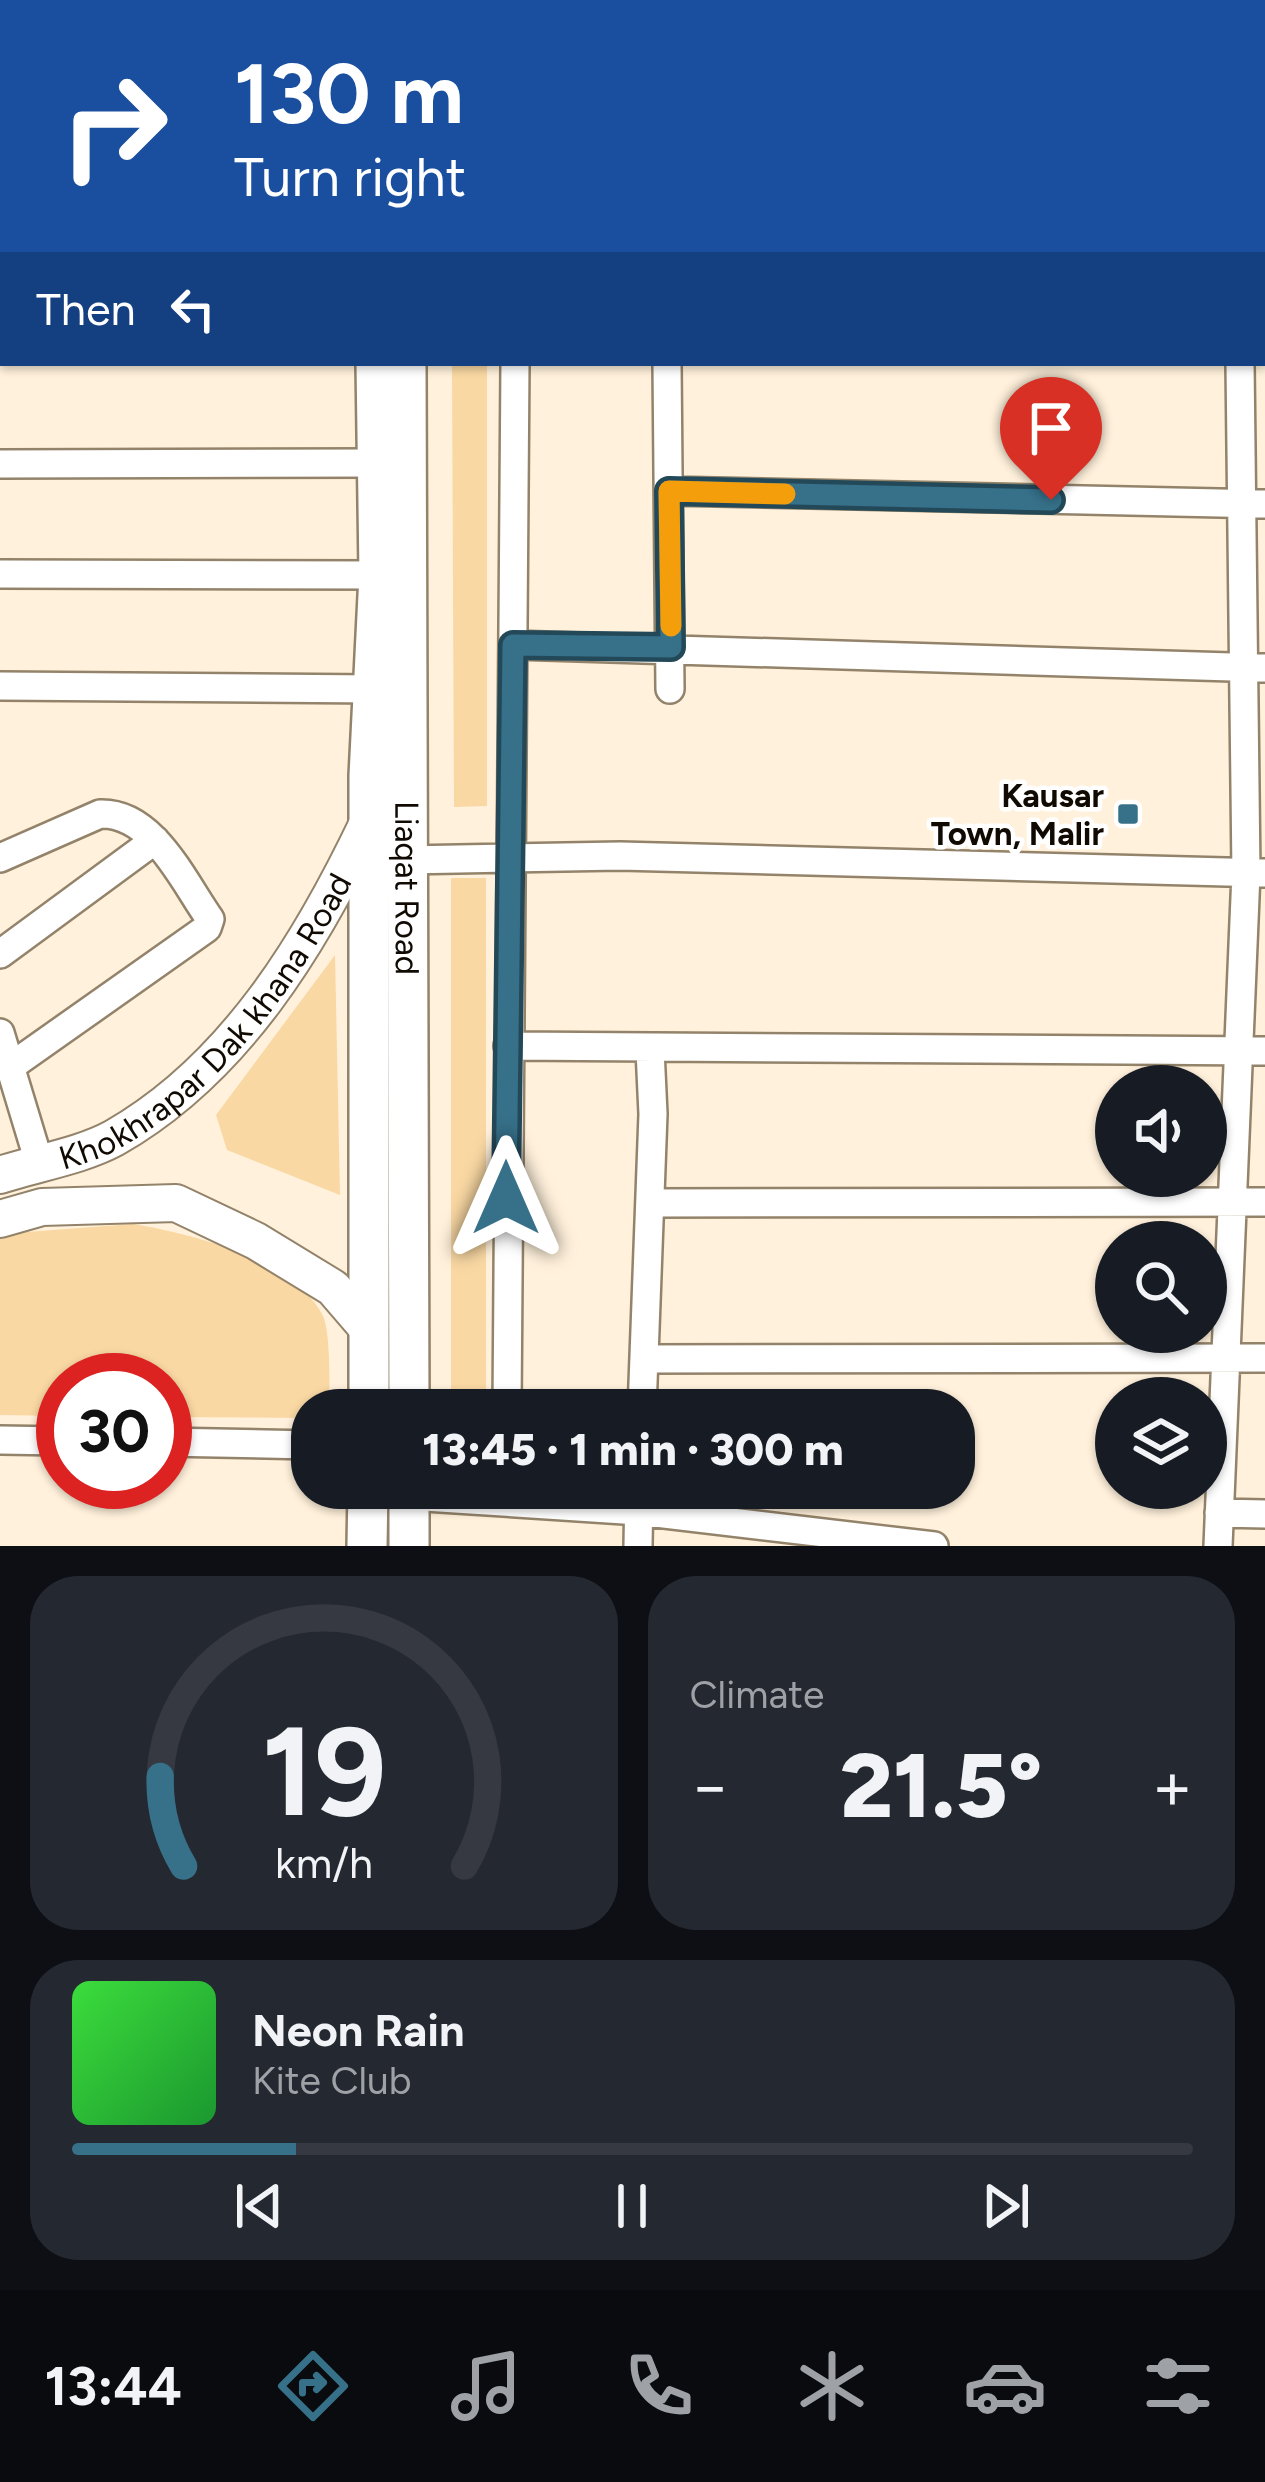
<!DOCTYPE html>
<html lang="en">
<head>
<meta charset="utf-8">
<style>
  body { margin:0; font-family:Figtree,sans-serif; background:#242831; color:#f1f3f6; height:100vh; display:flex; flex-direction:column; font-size:45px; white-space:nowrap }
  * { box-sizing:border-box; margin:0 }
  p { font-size:39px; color:#9ea1a6 }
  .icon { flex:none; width:66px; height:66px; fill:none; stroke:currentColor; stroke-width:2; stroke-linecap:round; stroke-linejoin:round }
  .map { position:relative; height:1546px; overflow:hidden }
  .drawer { display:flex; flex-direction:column; gap:30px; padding:30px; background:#0d0f14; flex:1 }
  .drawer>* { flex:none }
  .top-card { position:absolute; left:0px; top:0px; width:1266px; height:366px; box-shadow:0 3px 9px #0004; background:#1a4fa0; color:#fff; overflow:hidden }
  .fabs { position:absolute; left:1095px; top:1065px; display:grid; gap:24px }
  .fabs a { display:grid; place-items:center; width:132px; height:132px; border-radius:50%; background:#171b24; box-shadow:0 3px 9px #0004; font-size:60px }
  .speed { position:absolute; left:36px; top:1353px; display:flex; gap:24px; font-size:60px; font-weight:700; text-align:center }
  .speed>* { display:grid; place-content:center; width:156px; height:156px; border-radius:50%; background:#171b24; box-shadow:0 3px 9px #0004; line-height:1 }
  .speed .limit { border:18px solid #d22; background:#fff; color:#111 }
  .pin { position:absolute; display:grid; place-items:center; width:102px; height:102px; color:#fff; margin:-123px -51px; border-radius:50% 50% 50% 0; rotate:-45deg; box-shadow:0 0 12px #0007 }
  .pin .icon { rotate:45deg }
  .me { position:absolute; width:132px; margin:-66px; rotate:0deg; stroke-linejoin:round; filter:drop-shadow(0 0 9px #0008) }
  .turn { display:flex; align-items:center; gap:42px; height:252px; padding:0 36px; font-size:54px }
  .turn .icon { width:156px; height:156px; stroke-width:2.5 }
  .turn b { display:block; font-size:84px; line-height:102px }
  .then { display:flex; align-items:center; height:114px; padding:0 36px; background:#0003; gap:24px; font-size:45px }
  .big { font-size:90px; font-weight:800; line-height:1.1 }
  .drawer .widget { flex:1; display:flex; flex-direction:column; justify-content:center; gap:18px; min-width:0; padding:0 42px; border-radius:48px; background:#242831 }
  .drawer .dial { align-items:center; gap:0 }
  .dial svg { height:312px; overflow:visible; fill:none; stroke:#363941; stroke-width:7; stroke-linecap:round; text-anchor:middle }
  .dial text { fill:#f1f3f6; stroke:none }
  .song { display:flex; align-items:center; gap:36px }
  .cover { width:144px; height:144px; border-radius:18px; background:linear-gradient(135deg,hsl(120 70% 55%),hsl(130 70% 35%)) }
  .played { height:12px; border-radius:6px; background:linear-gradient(90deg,#367089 20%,#363941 20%) }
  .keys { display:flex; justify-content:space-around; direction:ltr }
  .heat { display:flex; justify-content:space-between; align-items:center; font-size:66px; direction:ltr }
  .drawer .tiles { flex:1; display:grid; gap:30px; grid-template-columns:1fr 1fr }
  .widget:last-child { grid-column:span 2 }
  .trip { position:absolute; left:291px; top:1389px; width:684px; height:120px; border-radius:48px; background:#171b24; box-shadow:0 3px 9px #0004; font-weight:800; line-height:120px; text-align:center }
  .tab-bar { display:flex; height:192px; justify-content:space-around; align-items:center; background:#090b0e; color:#9ea1a6 }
  .tab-bar .icon { width:84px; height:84px }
  .tab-bar .selected { color:#367089 }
  .tab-bar b { font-size:54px; color:#f1f3f6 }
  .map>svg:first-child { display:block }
  .green { fill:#f9d8a3 }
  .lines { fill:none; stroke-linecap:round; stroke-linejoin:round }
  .minor-casing { stroke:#93836a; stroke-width:32 }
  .tertiary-casing { stroke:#93836a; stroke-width:40 }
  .secondary-casing { stroke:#93836a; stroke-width:44 }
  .minor { stroke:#fff; stroke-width:27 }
  .tertiary { stroke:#fff; stroke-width:36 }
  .secondary { stroke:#fff; stroke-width:39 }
  .route-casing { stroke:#234959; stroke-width:30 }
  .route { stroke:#367089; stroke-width:21 }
  .slow { stroke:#f59e0b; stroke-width:21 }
  .poi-dot { fill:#367089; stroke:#fff; stroke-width:4.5 }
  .labels { text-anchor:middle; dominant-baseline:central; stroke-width:9; stroke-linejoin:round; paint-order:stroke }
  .poi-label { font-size:33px; font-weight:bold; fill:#100a03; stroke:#fff; text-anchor:end }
  .street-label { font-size:33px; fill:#100a03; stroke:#fff }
</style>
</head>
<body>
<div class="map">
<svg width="1265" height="1546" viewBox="0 0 1265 1546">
  <rect width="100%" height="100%" fill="#fff1db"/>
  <path class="green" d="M452 363H487V806L454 807Z
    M451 878H486V1410H451Z
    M335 955 340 1195 227 1150 216 1115Z
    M133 1224C188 1233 295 1259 323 1316 331 1334 329 1388 330 1410H312V1418L165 1417V1380H63V1416L0 1415V1234Z"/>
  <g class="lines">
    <g class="minor-casing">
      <path id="minor" d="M667 0 668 3
        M516 3V0
        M1131 3V0
        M0 9H3
        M1263 54H1265
        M0 121 3 122
        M1263 166H1265
        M0 237H3
        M0 348H3
        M1263 348H1265
        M667 363 670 689
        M0 464 377 463
        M669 491 1265 504
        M0 574 379 575
        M513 645 1265 668
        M0 686 377 689
        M0 858 100 814C153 812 183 881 210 919L207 928 10 1067
        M406 860 620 856 1265 873
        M0 954 155 840
        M0 1033 39 1162
        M508 1046 1265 1051
        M650 1203 1265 1202
        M644 1359 1265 1358
        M507 1410 515 363
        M642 1410 653 1114 650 1050
        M0 1440 63 1441
        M165 1442 312 1445
        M409 1496 639 1511 934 1546
        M1219 1513 1265 1514
        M638 1546 639 1488
        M1218 1546 1246 873 1240 363"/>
    </g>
    <g class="tertiary-casing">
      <g id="tertiary">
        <path id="s1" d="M0 1175C36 1163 81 1156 114 1138 235 1069 311 943 369 821"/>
        <path d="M0 1219 42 1207 176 1203 256 1241 333 1288 370 1331"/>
      </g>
    </g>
    <g class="secondary-casing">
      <g id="secondary">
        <path d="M372 0V3"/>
        <path d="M405 0V3"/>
        <path id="s2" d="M406 363 409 1410"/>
        <path d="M369 1410V776L379 575 376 363"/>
        <path d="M367 1546 368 1488"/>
        <path d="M409 1546V1488"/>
      </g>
    </g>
    <use href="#minor" class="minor"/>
    <use href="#tertiary" class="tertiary"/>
    <use href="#secondary" class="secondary"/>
  </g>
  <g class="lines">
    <g class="route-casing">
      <path id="route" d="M506 1198 513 645 671 647 669 491 1051 500"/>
    </g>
    <use href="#route" class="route"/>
    <path class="slow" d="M671 626 669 491 785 494"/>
  </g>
  <rect class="poi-dot" x="1116" y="802" width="24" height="24" rx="6"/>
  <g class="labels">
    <g class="poi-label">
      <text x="1104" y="795">Kausar<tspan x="1104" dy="38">Town, Malir</tspan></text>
    </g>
    <g class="street-label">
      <text stroke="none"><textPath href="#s2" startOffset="525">Liaqat Road</textPath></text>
      <text stroke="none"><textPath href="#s1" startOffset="267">Khokhrapar Dak khana Road</textPath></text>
    </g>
  </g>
</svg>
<div class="fabs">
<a><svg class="icon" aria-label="sound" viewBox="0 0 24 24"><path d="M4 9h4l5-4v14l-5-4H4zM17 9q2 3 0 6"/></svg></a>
<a><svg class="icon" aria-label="search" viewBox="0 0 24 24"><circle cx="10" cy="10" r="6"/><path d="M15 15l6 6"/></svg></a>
<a><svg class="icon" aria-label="layers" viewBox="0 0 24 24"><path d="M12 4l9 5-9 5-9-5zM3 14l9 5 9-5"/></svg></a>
</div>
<div class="speed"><div class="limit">30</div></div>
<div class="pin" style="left:1051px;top:500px;background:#d93025"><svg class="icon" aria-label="arrive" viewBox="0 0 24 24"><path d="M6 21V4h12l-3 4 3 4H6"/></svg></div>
<svg class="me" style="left:506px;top:1198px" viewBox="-20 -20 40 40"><path d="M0-17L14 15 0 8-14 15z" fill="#367089" stroke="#fff" stroke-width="4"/></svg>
<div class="trip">13:45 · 1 min · 300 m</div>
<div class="top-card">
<div class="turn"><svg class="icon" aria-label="right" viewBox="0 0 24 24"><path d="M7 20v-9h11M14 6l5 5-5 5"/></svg><div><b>130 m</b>Turn right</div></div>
<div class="then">Then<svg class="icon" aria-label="left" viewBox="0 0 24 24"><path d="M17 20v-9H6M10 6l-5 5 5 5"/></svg></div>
</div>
</div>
<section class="drawer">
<div class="tiles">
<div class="widget dial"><svg viewBox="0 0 100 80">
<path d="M14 69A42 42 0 1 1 86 69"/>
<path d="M14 69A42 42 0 0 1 8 46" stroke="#367089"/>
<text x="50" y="56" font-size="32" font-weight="700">19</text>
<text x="50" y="72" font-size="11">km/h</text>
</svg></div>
<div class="widget"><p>Climate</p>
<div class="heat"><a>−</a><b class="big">21.5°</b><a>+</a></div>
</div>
<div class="widget">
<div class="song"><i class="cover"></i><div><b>Neon Rain</b><p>Kite Club</p></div></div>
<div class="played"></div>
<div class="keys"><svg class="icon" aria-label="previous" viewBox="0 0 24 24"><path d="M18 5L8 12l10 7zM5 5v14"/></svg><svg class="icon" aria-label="pause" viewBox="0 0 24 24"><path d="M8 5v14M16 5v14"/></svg><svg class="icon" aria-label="next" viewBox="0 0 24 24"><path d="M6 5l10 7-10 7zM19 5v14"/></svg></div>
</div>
</div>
</section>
<nav class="tab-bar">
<b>13:44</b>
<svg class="icon selected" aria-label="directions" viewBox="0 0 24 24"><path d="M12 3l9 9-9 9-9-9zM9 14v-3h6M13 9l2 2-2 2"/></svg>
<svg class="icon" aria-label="music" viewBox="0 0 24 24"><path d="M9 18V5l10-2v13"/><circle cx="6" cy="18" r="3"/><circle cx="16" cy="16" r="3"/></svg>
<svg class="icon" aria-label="phone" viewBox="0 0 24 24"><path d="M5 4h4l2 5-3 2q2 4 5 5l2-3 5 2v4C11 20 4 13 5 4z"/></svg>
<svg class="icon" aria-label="climate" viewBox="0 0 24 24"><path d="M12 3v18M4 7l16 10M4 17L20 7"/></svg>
<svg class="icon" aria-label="car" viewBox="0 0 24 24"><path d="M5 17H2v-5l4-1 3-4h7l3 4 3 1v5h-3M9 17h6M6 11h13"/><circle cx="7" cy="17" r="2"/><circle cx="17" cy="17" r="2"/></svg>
<svg class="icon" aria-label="filters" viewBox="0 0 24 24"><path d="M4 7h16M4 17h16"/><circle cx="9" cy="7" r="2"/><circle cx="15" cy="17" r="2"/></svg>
</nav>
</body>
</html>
